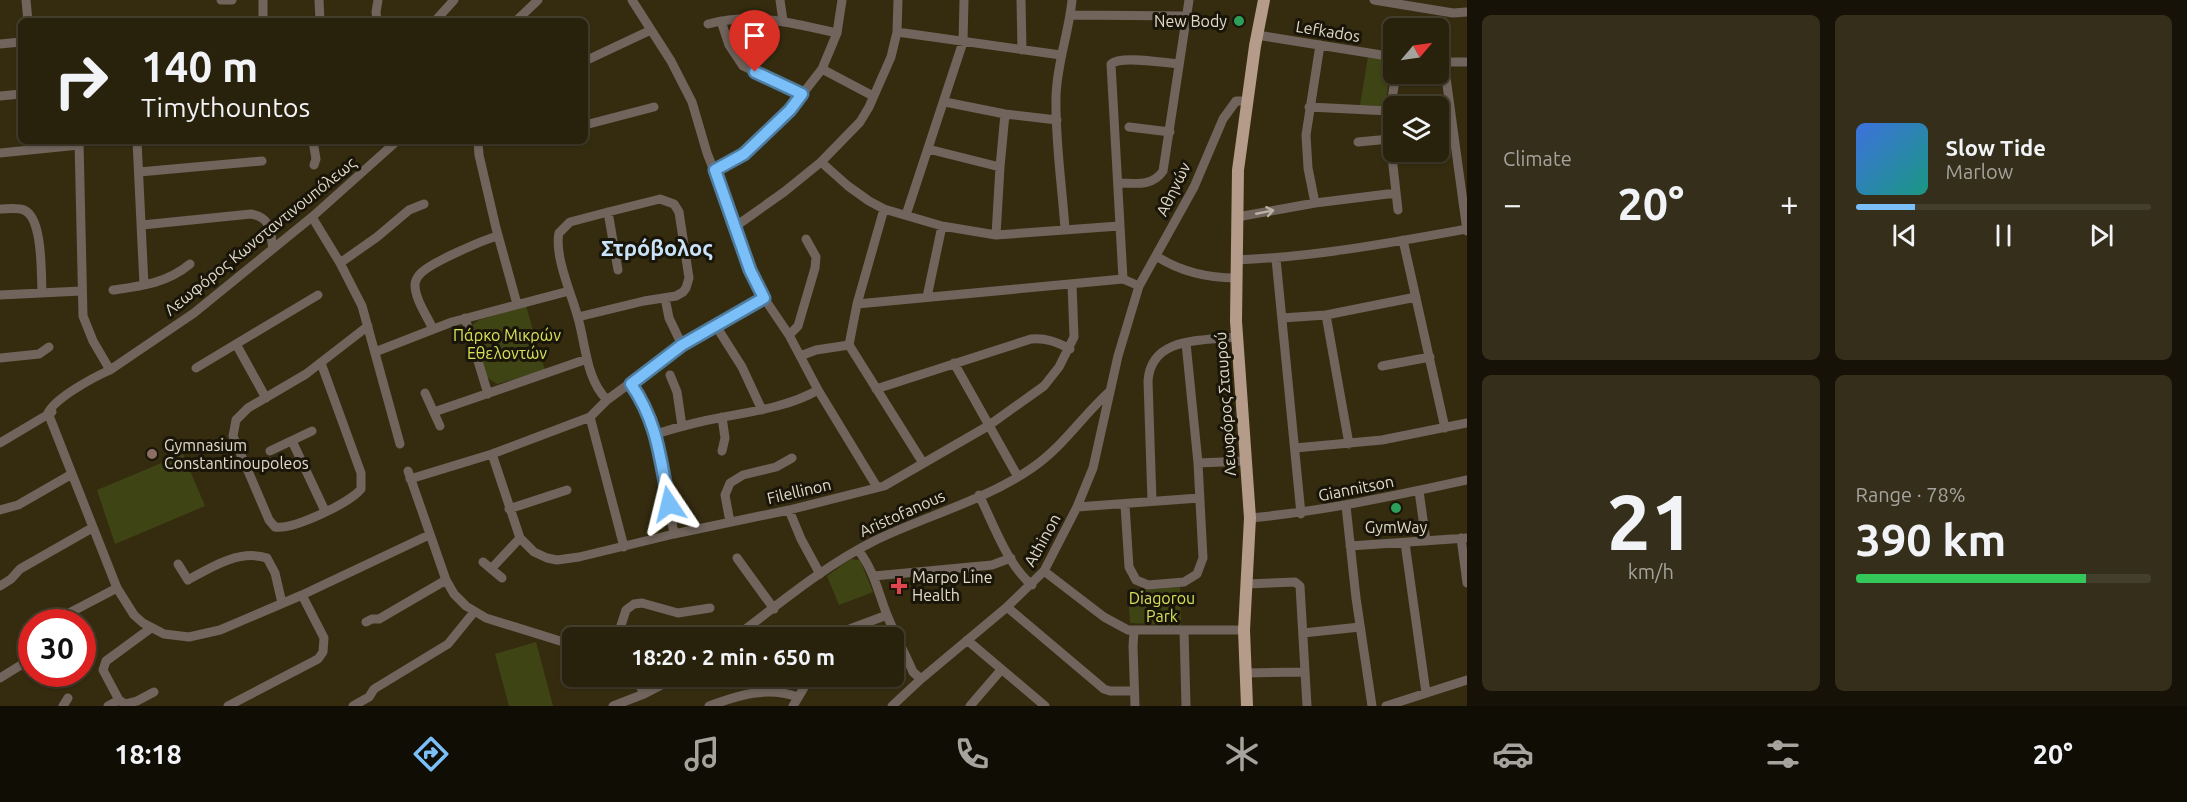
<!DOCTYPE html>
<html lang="en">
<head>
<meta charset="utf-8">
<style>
  body { margin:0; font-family:Ubuntu,sans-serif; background:#342e1a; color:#f1f3f6; height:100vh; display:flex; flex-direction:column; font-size:22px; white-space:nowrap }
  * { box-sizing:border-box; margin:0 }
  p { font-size:20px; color:#a5a39d }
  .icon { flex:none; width:33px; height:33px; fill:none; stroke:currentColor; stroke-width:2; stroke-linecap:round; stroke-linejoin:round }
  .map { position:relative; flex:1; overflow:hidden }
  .sheet { display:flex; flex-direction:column; gap:15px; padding:15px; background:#161207; width:720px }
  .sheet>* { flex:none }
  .top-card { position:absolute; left:18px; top:18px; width:570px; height:126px; border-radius:9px; box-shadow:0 2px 4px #0004,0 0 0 2px #443e2d; background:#28210c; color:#f1f3f6; overflow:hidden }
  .needle { width:39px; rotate:61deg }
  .controls { position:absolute; left:1383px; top:18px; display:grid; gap:12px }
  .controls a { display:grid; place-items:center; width:66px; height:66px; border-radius:9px; background:#28210c; box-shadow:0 2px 4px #0004,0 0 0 2px #443e2d; font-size:30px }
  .speed { position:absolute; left:18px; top:609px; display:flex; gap:12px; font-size:30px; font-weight:700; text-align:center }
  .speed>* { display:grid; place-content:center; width:78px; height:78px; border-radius:50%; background:#28210c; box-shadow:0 2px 4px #0004,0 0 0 2px #443e2d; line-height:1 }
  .speed .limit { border:9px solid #d22; background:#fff; color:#111 }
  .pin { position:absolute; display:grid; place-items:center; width:51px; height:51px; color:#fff; margin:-62px -26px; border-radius:50% 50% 50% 0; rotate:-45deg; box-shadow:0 0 6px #0007 }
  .pin .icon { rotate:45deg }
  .me { position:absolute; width:66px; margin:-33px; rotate:350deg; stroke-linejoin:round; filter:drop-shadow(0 0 4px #0008) }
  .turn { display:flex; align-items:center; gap:21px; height:126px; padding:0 24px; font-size:27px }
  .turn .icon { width:78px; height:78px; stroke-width:2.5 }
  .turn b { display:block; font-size:42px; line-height:51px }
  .big { font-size:45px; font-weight:600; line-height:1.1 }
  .sheet .card { flex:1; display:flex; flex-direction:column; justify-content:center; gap:9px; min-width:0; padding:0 21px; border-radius:9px; background:#342e1a }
  .sheet .dial { align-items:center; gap:0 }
  .dial b { font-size:78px; line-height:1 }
  .song { display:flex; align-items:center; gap:18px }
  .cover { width:72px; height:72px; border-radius:9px; background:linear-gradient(135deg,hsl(220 70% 55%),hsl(170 70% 35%)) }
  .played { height:6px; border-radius:3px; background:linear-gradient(90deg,#7abff8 20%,#443e2d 20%) }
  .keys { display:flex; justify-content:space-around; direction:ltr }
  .heat { display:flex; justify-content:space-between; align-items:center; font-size:33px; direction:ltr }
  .charge { height:9px; border-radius:4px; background:linear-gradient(90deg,#34c759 78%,#443e2d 0) }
  .sheet .tiles { flex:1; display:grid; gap:15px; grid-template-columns:repeat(2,1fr) }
  .trip { position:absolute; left:562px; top:627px; width:342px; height:60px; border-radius:9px; background:#28210c; box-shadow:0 2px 4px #0004,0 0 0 2px #443e2d; font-weight:600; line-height:60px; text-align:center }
  .menu { display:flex; height:96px; justify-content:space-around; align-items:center; background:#100d05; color:#a5a39d }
  .menu .icon { width:42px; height:42px }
  .menu .selected { color:#7abff8 }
  .menu b { font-size:27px; color:#f1f3f6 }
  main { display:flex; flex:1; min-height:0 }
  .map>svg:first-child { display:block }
  .green { fill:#3f4414 }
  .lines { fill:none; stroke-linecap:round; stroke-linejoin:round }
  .minor { stroke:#70645c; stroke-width:9 }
  .major { stroke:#b49b8a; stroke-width:12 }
  .oneway { stroke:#b9b1a4 }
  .route-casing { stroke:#4f7ca1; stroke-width:15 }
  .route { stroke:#7abff8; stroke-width:10 }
  .leisure-dot { fill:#2e9e5b; stroke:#191509; stroke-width:2 }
  .education-dot { fill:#8d6e63; stroke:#191509; stroke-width:2 }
  .health-dot { fill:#e0444e; stroke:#191509; stroke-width:2 }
  .labels { text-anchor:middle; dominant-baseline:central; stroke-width:6; stroke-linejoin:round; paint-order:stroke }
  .poi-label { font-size:16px; fill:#e0daca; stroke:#191509; text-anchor:start }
  .street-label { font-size:16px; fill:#e0daca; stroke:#191509 }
  .park-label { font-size:16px; fill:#d6e25b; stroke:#191509 }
  .district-label { font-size:22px; font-weight:bold; fill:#cae3f9; stroke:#191509 }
</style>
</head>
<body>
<main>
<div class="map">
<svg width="1467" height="706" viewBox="0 0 1467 706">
  <rect width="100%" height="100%" fill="#352c10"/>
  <path class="green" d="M1368 57 1385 60 1391 66 1386 99 1381 106 1360 105Z
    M526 306 545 370 497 384 485 376 471 326 479 320Z
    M183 454 205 506 115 544 97 490Z
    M851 559 860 560 873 592 839 605 827 576Z
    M1180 587 1181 625 1130 623 1128 591Z
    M536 642 553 706H509L495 654Z"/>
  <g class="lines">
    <path class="minor" d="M26 0 28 21
      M221 0H232
      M263 0V21
      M319 0 320 21
      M632 0 671 61 692 102 707 153 736 226 750 270 764 298 789 335 818 390 877 487
      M780 0 783 21
      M1021 0 1022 50
      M1374 0 1453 13 1467 12
      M1070 15 1187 16
      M377 21 376 12 378 0
      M435 21 454 0
      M516 21 538 0
      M721 21 729 45 743 66 802 94
      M708 24C755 12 791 23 837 33
      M897 32 1061 55
      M1257 35 1394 57
      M0 44 21 42
      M585 61 651 30
      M1440 62H1467
      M1444 63 1467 231
      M822 69 873 96
      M1396 74 1390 111V139L1398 210
      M0 96 21 94
      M945 102 1005 114 1057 120
      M1309 107 1390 111
      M585 125 654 107
      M1129 127 1170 132
      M79 141 83 316 93 341 110 370
      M137 141 144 285
      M313 141 316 159 314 165
      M478 141 479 155 496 228 517 304
      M1358 142 1390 139
      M928 149 1000 167
      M0 153 79 145
      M821 162 848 186 869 201 884 209 942 226 996 235 1119 226
      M715 170 744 154 790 110 822 69 837 33 842 0
      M139 172 262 161
      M1118 183C1135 183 1152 187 1163 171L1189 0
      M1315 203 1308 168 1306 135 1320 45
      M0 209C7 209 17 207 24 210 43 218 41 273 42 292
      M884 209 857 304 849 345 923 463
      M608 212 618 270
      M906 215 963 42 964 0
      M312 217 340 263 362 306 400 444
      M1237 217 1315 203 1396 193
      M142 225 251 214C272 218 270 231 273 249
      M736 226 784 192 821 162 860 122 869 107 891 57 897 32 898 0
      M1065 229C1062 185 1055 140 1056 96 1057 63 1069 32 1072 0
      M996 235 1000 167 1005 114
      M1403 240 1445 428
      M1156 256C1181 272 1206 278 1236 278
      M1276 259 1301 514
      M1236 260C1314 257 1390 243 1467 229
      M340 263 377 237 409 210 424 204
      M1123 279 1111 64C1121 55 1164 63 1179 64
      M113 290C142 286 167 283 190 264
      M0 295 81 291
      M927 297 942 226
      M665 298 669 318 682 345
      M857 304 1123 279 1139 286
      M1326 315 1349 444
      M578 317 644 301 676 296 683 292 686 288 689 278 679 212 674 204 660 199 608 212 570 222 559 233C554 256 572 295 578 318 586 346 586 379 607 400
      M465 318 488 394
      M1282 318 1326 315 1416 297
      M716 326 742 367 762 410
      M433 329C427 316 415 299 415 285 415 280 418 276 421 273 432 262 483 240 498 236
      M789 335 798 326 815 268 816 257 806 239
      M236 344 266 398
      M375 352 452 322 569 291
      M800 356 816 350 849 345
      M0 358 39 354 49 347
      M321 363 361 473V489C350 503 293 530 275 527L269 520 233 436 236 420 248 408 306 374 368 326
      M954 363 1018 477
      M1382 366 1430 357
      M196 368 318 295
      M670 375 677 392 682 426
      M631 384C662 429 665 482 674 534
      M876 389 1031 339C1047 338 1057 342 1070 349
      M425 393 440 426
      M434 412 587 359
      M48 413 117 588 134 615 143 623 164 634 189 637 220 630 302 595 429 535
      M48 413C55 398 94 377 110 370L194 313 312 217 397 141
      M590 417 624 547
      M722 417 725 438 722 451
      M656 434C678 427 701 421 724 417 756 411 790 406 818 390
      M292 441 325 511
      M0 443 52 412
      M1295 448 1382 440 1467 423
      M270 451 312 431
      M492 454 520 538 534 552 547 558 557 560 579 557 674 534 789 510 884 486 988 426 1044 386 1059 367 1074 337 1072 284
      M1198 463 1246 461
      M408 471 446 580 454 594 466 606 486 618 573 645
      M410 479 492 454 590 417 607 400 682 345 764 298
      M1419 491 1426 541
      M979 495C993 523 1008 566 1032 585
      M1152 501 1148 381C1151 336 1203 341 1236 337
      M1125 505 1129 567 1136 580 1148 585 1184 582 1197 574 1203 558 1198 463 1186 343
      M1346 506 1356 598 1372 706
      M1077 507 1199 498
      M509 509 567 490
      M0 510 18 505 72 474
      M789 510 801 539 820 574
      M1250 518C1324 511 1394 496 1467 480
      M730 522 725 495 730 483 743 475 776 467 792 458
      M1461 538 1467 583
      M1405 543 1426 693
      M1350 546 1467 538
      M858 550C874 570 878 592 887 615 895 635 905 653 913 672L921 679
      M737 558 774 609
      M483 562 502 578
      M178 564 188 580C211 567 240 549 267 558L275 573 282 603
      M491 569 520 538
      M1044 571 1104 617 1128 630H1244
      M874 576 992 565 1011 558
      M1246 584 1295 582 1300 586 1307 706
      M0 586 11 579 20 569 92 528
      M1007 607 1104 689 1110 691H1134
      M52 622 117 588
      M366 622 372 619H379L446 580
      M151 628 106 661 103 670 119 700 125 704 137 701 154 692
      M1184 630 1186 706
      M1134 631 1133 646 1135 706
      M1303 633 1360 627
      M617 638 626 610 634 604 642 603 678 613 710 608
      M734 638C779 604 824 566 874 541 925 516 984 501 1032 468 1063 447 1083 415 1110 391
      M837 638 847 630 887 615
      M967 640 1045 706
      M1245 673 1305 672
      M635 676 644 694
      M763 676 765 691
      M847 676H871
      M0 678 29 660
      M63 706 68 698
      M108 706 119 700
      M228 706 318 659 323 652 324 638 302 595
      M353 706 369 697 374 689 448 644 474 612
      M613 706 644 694 679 676
      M709 706C739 695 767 686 798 697
      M793 706 811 676
      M892 706 921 679 1007 607 1044 571 1077 507 1093 468 1118 356 1139 286 1194 187 1223 119 1236 101H1247
      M970 706 1001 670
      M1386 706 1467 680"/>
    <path class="major" d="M1247 706 1244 630 1250 518 1236 321 1238 170 1255 46 1264 0"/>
  </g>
  <defs><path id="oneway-shaft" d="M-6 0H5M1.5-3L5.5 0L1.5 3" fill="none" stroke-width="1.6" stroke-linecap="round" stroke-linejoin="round" transform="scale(1.5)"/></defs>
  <use class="oneway" href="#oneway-shaft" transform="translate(1265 212) rotate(-11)"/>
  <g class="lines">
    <g class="route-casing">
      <path id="route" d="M669 504C660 459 658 423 631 384L682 345 764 298 750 270 715 170 744 154 790 110 802 94 755 72"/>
    </g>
    <use href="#route" class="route"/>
  </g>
  <g class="leisure-dot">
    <circle cx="1239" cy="21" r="6"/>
    <circle cx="1396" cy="508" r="6"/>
  </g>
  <circle class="education-dot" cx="152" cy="454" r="6"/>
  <path class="health-dot" d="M896 577h6v6h6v6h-6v6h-6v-6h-6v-6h6z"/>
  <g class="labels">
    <g class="poi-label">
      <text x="1227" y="21" text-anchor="end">New Body</text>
      <text x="164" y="445">Gymnasium<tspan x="164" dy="18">Constantinoupoleos</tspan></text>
      <text x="1396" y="527" text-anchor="middle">GymWay</text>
      <text x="912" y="577">Marpo Line<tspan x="912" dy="18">Health</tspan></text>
    </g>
    <g class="street-label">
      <text transform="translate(1328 31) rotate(9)">Lefkados</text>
      <text transform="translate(1173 189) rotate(-64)">Αθηνών</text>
      <text transform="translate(260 236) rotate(-39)">Λεωφόρος Κωνσταντινουπόλεως</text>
      <text transform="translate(1225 404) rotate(-94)">Λεωφόρος Σταυρού</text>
      <text transform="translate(1356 488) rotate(-11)">Giannitson</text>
      <text transform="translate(799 491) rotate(-13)">Filellinon</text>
      <text transform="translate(902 513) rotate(-24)">Aristofanous</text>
      <text transform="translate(1042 540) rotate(-61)">Athinon</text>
    </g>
    <g class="park-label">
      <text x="507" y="335">Πάρκο Μικρών<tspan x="507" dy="18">Εθελοντών</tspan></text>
      <text x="1162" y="598">Diagorou<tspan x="1162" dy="18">Park</tspan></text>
    </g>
    <g class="district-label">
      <text x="657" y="247">Στρόβολος</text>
    </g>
  </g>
</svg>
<div class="controls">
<a><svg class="needle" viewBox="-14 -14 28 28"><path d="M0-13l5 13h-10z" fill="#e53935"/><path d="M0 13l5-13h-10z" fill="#a5a39d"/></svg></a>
<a><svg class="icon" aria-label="layers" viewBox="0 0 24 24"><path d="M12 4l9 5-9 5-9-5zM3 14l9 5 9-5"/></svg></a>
</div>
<div class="speed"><div class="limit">30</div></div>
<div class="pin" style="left:755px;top:72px;background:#d93025"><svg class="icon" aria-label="arrive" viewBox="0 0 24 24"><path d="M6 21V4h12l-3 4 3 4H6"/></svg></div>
<svg class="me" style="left:669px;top:504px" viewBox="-20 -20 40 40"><path d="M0-17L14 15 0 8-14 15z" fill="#7abff8" stroke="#fff" stroke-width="4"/></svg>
<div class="trip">18:20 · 2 min · 650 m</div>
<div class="top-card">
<div class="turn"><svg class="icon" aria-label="right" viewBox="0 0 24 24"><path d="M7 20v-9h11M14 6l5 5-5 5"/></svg><div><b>140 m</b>Timythountos</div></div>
</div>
</div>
<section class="sheet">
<div class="tiles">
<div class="card"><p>Climate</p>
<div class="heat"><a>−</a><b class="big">20°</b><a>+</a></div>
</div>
<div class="card">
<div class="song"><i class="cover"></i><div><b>Slow Tide</b><p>Marlow</p></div></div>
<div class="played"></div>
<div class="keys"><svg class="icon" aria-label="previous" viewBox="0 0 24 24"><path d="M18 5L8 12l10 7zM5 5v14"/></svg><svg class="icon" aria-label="pause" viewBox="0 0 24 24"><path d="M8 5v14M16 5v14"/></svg><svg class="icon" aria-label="next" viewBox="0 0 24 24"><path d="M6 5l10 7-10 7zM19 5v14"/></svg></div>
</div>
<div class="card dial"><b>21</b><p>km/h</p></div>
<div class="card"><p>Range · 78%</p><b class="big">390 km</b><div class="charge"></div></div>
</div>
</section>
</main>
<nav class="menu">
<b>18:18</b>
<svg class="icon selected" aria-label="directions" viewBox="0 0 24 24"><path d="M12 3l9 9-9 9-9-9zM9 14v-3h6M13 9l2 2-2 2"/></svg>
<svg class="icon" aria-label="music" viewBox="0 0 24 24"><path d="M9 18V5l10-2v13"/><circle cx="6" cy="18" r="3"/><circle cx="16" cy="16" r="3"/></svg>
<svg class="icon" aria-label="phone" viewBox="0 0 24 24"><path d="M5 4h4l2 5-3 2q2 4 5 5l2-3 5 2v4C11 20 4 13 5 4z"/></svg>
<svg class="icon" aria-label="climate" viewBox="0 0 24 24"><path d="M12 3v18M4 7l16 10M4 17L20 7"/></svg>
<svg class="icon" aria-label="car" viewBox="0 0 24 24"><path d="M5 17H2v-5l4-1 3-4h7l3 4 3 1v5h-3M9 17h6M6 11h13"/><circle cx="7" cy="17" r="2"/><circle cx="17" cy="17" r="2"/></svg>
<svg class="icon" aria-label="filters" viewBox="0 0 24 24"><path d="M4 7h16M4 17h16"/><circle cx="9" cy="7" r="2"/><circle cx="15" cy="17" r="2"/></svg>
<b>20°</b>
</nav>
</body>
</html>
